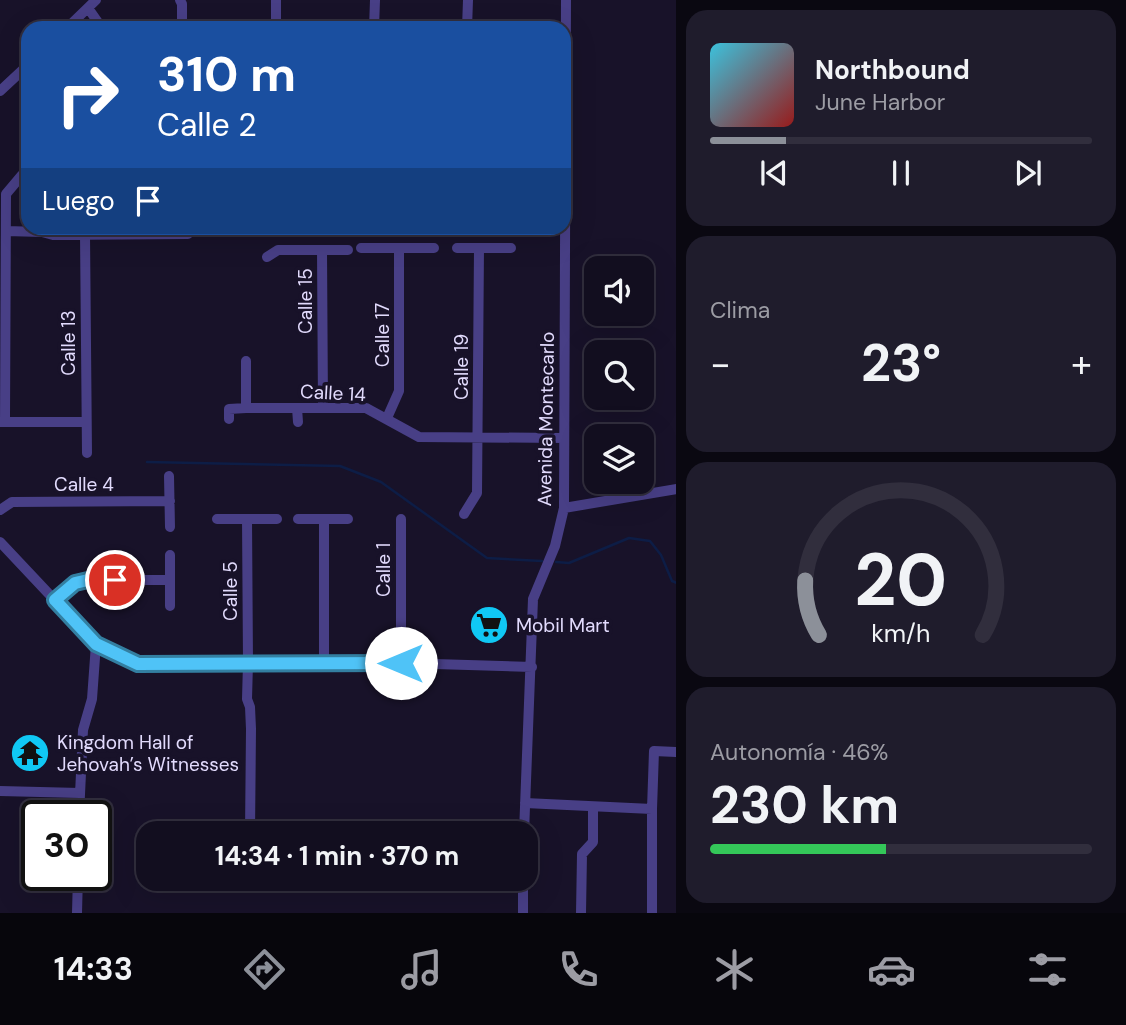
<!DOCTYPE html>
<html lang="es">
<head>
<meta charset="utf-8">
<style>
  body { margin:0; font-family:"DM Sans",sans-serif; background:#1f1c2c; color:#f1f3f6; height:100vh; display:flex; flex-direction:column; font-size:26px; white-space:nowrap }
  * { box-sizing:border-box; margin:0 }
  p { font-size:23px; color:#9c9ca4 }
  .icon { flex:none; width:38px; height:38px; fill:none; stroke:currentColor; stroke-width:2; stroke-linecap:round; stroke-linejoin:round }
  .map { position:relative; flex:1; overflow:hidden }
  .details { display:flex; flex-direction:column; gap:10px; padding:10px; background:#0a0811; width:450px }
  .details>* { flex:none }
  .top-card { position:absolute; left:21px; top:21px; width:550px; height:214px; border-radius:21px; box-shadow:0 7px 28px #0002,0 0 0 2px #312e3d; background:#1a4fa0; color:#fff; overflow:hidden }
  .controls { position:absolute; left:584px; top:256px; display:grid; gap:14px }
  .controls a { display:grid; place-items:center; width:70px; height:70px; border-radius:14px; background:#120e1f; box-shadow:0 7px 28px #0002,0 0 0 2px #312e3d; font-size:35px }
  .speed { position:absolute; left:21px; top:800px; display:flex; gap:14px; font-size:35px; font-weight:700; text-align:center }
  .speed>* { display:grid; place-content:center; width:91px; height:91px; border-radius:50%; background:#120e1f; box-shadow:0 7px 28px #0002,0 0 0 2px #312e3d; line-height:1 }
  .speed .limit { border:4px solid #111; border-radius:10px; background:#fff; color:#111 }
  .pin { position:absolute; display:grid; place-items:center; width:60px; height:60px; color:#fff; margin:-30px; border:4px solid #fff; border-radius:50%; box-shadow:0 2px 7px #0007 }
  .me { position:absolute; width:77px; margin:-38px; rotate:270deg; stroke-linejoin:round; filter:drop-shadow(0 0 5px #0008) }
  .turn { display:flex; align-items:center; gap:24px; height:147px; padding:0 21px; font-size:32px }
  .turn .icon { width:91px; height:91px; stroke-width:2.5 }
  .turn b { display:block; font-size:49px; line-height:60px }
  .then { display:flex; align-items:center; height:66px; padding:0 21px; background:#0003; gap:14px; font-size:26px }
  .big { font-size:52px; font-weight:700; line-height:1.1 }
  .details .widget { flex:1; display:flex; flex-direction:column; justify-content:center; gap:10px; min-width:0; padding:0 24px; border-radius:21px; background:#1f1c2c }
  .details .dial { align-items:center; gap:0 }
  .dial svg { height:182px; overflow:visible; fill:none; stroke:#312e3d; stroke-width:7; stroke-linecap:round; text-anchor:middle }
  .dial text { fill:#f1f3f6; stroke:none }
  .song { display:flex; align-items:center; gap:21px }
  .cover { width:84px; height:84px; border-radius:10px; background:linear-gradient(135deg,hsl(190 70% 55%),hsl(0 70% 35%)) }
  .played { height:7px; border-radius:4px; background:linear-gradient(90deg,#8c9099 20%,#312e3d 20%) }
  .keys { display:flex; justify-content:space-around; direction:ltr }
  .heat { display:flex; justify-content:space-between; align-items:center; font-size:38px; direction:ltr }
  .charge { height:10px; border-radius:5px; background:linear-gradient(90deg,#34c759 46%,#312e3d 0) }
  .trip { position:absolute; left:136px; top:821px; width:402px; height:70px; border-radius:21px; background:#120e1f; box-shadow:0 7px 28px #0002,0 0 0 2px #312e3d; font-weight:700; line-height:70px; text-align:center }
  .menu { display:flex; height:112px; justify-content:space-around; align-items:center; background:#07060c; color:#9c9ca4 }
  .menu .icon { width:49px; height:49px }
  .menu .active { color:#8c9099 }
  .menu b { font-size:32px; color:#f1f3f6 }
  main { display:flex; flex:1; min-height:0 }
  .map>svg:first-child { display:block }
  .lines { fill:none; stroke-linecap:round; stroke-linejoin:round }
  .stream { stroke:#0d1d46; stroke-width:2.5 }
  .minor { stroke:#483f86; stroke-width:10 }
  .route-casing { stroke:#337fa1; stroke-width:18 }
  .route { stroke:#4fc3f7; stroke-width:12 }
  .labels { text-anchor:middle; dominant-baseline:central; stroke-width:7; stroke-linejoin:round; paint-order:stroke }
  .street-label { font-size:19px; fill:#e2dbfd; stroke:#181229 }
  .poi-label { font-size:19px; fill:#e2dbfd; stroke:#181229; text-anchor:start }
</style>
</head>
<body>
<main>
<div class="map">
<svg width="677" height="913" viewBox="0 0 677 913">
  <rect width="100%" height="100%" fill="#181229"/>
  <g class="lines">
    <path class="stream" d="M147 462 340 466 381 482 487 558 542 561
      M556 562 569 563 629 538 650 541 661 555 672 581 677 583"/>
    <path class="minor" d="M180 0 182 4V28
      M88 8 102 28
      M67 28 96 0
      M276 28V0
      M374 28 375 0
      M467 28 468 0
      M0 91 28 65
      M6 231 42 232 53 235 188 234
      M85 234 87 453
      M361 248H434
      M457 248H511
      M322 250 323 408
      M267 257 278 250H348
      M246 408V361
      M297 408 298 422
      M387 418 399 391V248
      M229 419V409L246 408H366L419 437 564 438
      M1 422H85
      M5 422 6 194 22 175 28 170
      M169 476 170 527
      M564 508 677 489
      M0 510 12 502 170 501
      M464 514 477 493 479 248
      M217 519H277
      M247 519 248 663 247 699 250 707 251 729 250 833
      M298 519H348
      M324 520V663
      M0 542 96 644 139 664 401 663 532 667
      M170 555V606
      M55 600 75 583 88 580H170
      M401 663V519
      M0 791 80 793
      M525 803 652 809
      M79 816 83 730 92 699 96 644
      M524 833 533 599 555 546 564 508 566 0
      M77 913 78 875
      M523 913V878
      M581 913 582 854 593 842V807
      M652 913V809L654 751 677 752"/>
  </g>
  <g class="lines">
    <g class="route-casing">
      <path id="route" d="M115 580H88L75 583 55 600 96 644 138 664 401 663"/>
    </g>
    <use href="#route" class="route"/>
  </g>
  <defs>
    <g id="supermarket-disc" transform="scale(2.0125)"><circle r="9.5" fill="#10c8f4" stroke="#181229"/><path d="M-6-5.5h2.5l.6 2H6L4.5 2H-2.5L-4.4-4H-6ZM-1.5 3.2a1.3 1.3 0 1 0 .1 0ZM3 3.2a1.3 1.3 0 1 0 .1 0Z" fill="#111"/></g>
    <g id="temple-disc" transform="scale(2.0125)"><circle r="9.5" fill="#10c8f4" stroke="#181229"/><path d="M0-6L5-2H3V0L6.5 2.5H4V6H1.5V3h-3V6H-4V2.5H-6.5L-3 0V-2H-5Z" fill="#111"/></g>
  </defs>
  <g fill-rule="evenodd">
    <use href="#supermarket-disc" x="489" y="625"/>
    <use href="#temple-disc" x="30" y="753"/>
  </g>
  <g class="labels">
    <g class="street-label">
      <text transform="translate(305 301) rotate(-90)">Calle 15</text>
      <text transform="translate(382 335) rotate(-90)">Calle 17</text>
      <text transform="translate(68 343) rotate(-90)">Calle 13</text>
      <text transform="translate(461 367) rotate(-90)">Calle 19</text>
      <text transform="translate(333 393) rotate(3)">Calle 14</text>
      <text transform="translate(546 419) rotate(-89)">Avenida Montecarlo</text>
      <text x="84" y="484">Calle 4</text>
      <text transform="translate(383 570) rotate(-90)">Calle 1</text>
      <text transform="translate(230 591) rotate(-90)">Calle 5</text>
    </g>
    <g class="poi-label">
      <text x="516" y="625">Mobil Mart</text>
      <text x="57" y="742">Kingdom Hall of<tspan x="57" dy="22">Jehovah’s Witnesses</tspan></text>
    </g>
  </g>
</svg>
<div class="controls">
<a><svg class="icon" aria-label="sound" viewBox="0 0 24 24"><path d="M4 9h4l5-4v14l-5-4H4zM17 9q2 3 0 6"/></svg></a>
<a><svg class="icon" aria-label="search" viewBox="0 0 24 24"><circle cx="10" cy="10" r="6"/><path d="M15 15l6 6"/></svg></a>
<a><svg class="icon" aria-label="layers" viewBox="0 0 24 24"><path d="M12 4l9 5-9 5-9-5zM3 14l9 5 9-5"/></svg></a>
</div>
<div class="speed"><div class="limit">30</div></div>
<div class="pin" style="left:115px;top:580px;background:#d93025"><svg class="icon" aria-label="arrive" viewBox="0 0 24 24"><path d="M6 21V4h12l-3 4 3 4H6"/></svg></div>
<svg class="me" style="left:401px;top:663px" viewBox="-20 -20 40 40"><circle r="19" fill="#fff"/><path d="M0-13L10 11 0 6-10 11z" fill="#4fc3f7"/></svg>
<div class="trip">14:34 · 1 min · 370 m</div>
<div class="top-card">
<div class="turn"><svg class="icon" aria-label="right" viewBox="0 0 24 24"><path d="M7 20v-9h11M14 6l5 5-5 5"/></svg><div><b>310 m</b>Calle 2</div></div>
<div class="then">Luego<svg class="icon" aria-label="arrive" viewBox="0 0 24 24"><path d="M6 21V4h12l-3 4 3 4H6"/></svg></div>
</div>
</div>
<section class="details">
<div class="widget">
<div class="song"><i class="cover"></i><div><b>Northbound</b><p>June Harbor</p></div></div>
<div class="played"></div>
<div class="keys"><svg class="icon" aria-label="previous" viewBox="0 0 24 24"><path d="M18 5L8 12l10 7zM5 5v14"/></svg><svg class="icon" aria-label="pause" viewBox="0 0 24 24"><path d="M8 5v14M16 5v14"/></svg><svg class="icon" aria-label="next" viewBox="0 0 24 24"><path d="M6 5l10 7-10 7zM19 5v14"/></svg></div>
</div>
<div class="widget"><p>Clima</p>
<div class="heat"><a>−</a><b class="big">23°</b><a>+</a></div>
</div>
<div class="widget dial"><svg viewBox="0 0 100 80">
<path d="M14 69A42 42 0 1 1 86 69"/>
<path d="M14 69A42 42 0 0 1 8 45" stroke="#8c9099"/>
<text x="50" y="56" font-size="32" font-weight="700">20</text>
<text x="50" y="72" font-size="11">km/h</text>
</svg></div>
<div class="widget"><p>Autonomía · 46%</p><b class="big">230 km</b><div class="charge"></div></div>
</section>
</main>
<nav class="menu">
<b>14:33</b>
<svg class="icon active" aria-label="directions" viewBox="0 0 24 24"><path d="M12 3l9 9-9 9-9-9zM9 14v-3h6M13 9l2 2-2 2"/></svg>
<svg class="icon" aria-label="music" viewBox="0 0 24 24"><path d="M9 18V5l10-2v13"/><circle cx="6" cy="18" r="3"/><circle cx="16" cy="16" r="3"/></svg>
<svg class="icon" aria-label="phone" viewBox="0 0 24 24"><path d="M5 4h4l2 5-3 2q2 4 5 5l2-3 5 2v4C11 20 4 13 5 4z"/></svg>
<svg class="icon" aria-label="climate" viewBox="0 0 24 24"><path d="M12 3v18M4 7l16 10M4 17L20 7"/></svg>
<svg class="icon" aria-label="car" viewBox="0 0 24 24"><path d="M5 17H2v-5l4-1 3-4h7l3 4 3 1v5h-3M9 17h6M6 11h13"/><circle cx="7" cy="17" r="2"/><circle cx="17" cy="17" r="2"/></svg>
<svg class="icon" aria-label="filters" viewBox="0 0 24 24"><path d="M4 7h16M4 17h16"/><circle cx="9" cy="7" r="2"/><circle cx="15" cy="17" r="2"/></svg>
</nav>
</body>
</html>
